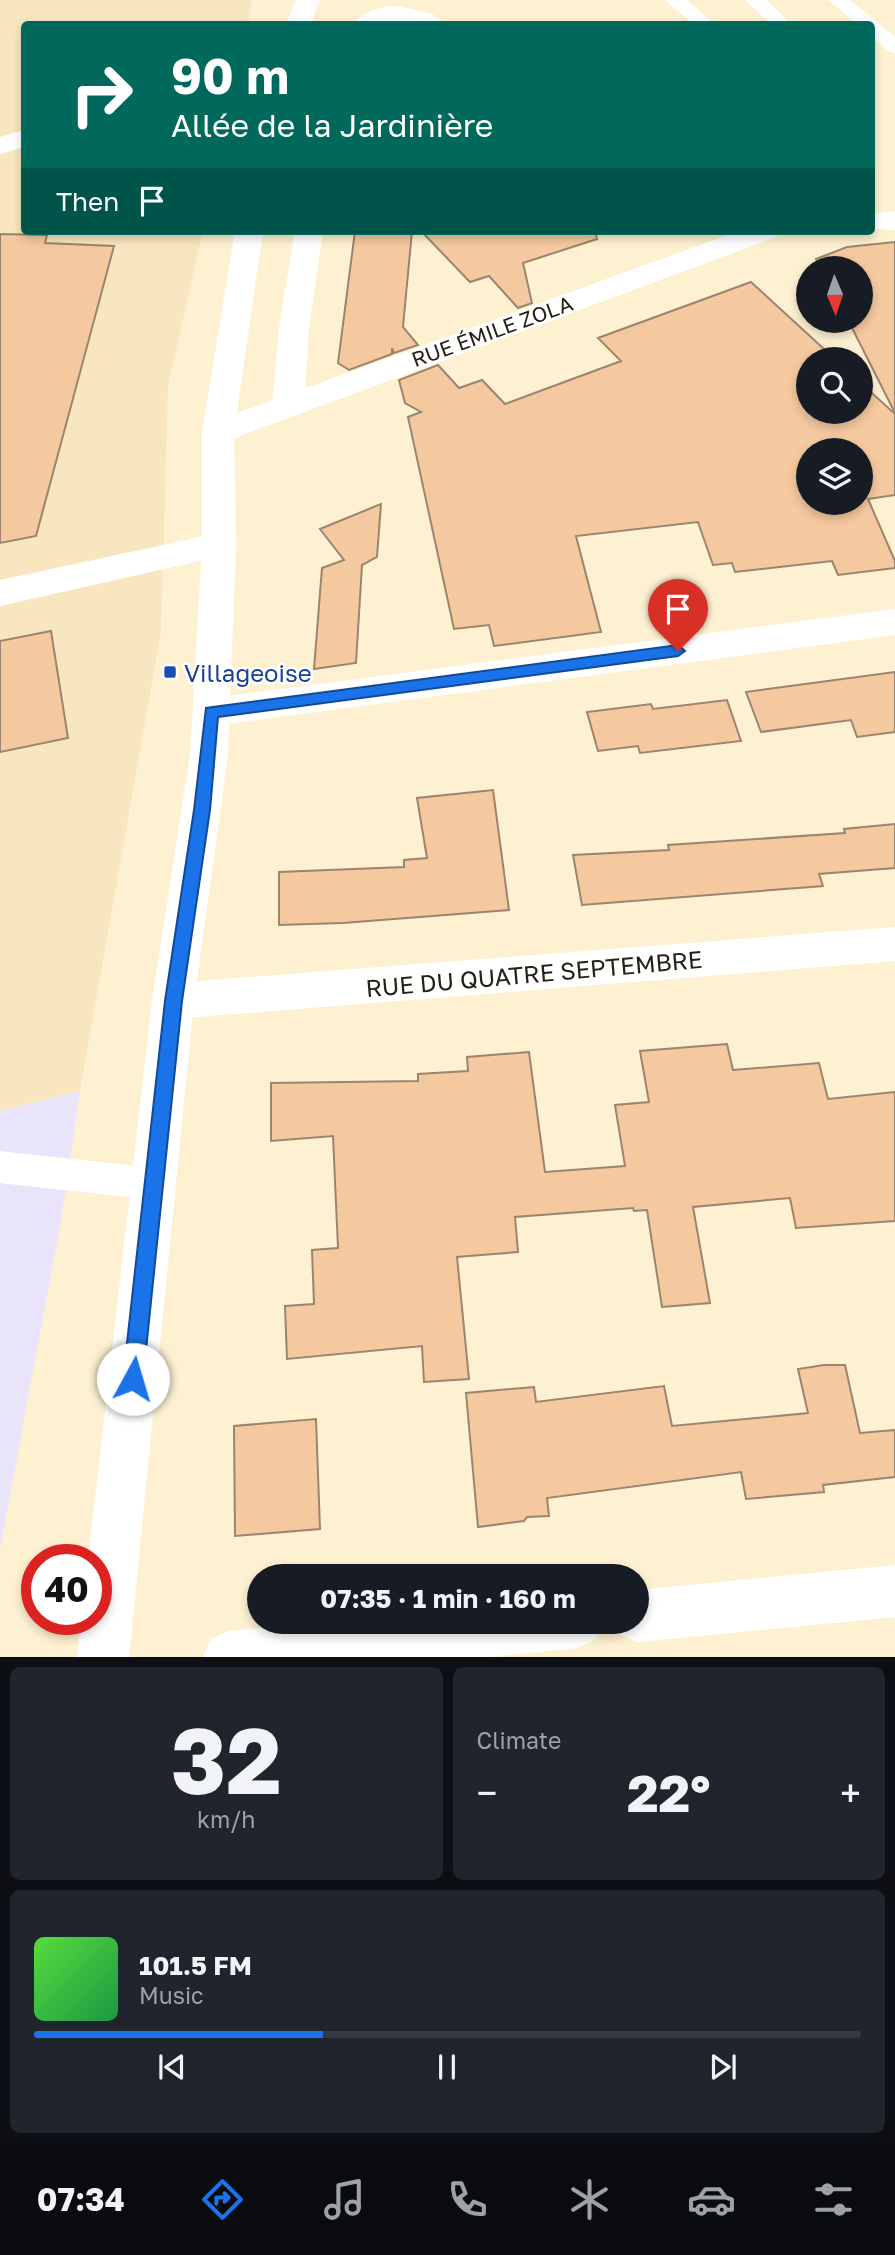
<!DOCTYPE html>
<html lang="en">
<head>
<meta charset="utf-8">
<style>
  body { margin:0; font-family:"Golos Text",sans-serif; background:#20242c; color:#f1f3f6; height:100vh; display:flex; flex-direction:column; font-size:26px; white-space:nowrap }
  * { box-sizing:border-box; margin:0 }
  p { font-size:23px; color:#9ea1a6 }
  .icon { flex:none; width:38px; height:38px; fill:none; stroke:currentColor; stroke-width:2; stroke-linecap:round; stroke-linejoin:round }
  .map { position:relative; height:1657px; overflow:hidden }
  .sheet { display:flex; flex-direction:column; gap:10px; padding:10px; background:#0d0f14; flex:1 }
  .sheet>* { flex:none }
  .hud { position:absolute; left:21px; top:21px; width:854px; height:214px; border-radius:7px; box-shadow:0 4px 10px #0003; background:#00695c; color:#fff; overflow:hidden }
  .needle { width:46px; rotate:178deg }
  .fabs { position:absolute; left:796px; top:256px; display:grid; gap:14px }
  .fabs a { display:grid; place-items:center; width:77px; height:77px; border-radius:50%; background:#171b24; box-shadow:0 4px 10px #0003; font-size:35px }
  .speed { position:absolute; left:21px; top:1544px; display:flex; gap:14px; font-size:35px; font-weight:700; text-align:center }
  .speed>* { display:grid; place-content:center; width:91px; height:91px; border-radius:50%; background:#171b24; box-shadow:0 4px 10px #0003; line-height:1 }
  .speed .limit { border:10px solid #d22; background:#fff; color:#111 }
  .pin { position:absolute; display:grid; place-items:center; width:60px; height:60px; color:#fff; margin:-72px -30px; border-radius:50% 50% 50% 0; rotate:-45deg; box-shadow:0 0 7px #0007 }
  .pin .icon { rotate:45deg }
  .me { position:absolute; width:77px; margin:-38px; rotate:6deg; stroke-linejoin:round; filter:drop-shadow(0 0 5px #0008) }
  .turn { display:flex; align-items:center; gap:24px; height:147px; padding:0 35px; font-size:32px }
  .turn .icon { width:91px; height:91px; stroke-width:2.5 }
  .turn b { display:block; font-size:49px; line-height:60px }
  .then { display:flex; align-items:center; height:66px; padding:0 35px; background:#0003; gap:14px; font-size:26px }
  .big { font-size:52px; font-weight:700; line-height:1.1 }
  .sheet .widget { flex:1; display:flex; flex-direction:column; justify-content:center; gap:10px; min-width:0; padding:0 24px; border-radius:10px; background:#20242c }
  .sheet .dial { align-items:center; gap:0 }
  .dial b { font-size:91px; line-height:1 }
  .song { display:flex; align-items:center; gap:21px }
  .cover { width:84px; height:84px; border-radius:10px; background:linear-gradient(135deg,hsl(110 70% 55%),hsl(140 70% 35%)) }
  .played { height:7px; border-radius:4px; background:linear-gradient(90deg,#1a73e8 35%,#363941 35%) }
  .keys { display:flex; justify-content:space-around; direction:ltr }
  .heat { display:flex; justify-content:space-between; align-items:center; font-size:38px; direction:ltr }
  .sheet .tiles { flex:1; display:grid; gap:10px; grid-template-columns:1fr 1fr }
  .widget:last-child { grid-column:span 2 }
  .trip { position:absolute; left:247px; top:1564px; width:402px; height:70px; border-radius:35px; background:#171b24; box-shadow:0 4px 10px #0003; font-weight:700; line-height:70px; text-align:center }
  .dock { display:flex; height:112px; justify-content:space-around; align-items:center; background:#090b0e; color:#9ea1a6 }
  .dock .icon { width:49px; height:49px }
  .dock .selected { color:#1a73e8 }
  .dock b { font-size:32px; color:#f1f3f6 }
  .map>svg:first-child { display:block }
  .built { fill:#f7e6c0 }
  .education { fill:#e9e4fa }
  .building { fill:#f5c99f; stroke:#9c846e; stroke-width:2; fill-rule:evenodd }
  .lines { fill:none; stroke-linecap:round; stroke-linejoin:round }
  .service { fill:#fff; fill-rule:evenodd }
  .minor { fill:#fff; fill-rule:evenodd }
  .tertiary { fill:#fff; fill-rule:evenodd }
  .route { fill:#1a73e8; stroke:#114b97; stroke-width:2 }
  .transit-dot { fill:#1a4fb4; stroke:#fff; stroke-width:2.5 }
  .labels { text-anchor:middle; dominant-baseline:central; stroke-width:5; stroke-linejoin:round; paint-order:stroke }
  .far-street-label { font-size:21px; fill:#262115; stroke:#fff }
  .transit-label { font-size:24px; fill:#164399; stroke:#fff; text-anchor:start }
  .street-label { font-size:24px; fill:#262115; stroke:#fff }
</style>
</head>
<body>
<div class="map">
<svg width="895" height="1657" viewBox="0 0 895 1657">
  <rect width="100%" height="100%" fill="#fef1d2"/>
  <path class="built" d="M0 0H252L248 24H24V231H203L168 386 161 632 80 1091 0 1111Z"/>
  <path class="education" d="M80 1091 61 1220 0 1550V1111Z"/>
  <path class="building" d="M355 231H412L403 327 418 345 394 353 392 348V354L349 370 338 363Z
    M421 231H595L597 239 523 263 532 303 518 308 489 276 470 282Z
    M0 234 47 235 45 243 114 246 36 536 0 543Z
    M895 242V413L848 320H861V268H821L816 259 847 247Z
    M751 282 835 359H808V411H861V383L895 414V495L868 499 895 561V568L838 575 832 561 735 572 732 563 713 565 698 522 576 536 601 632 494 646 489 625 454 629 408 417 421 412 405 403 399 380 438 365 459 388 482 380 505 404 621 361 598 338ZM808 450H861V502H808Z
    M381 504 377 557 362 565 356 663 314 669 322 568 344 560 320 529Z
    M51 631 68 738 0 752V641Z
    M895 672V732L857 737 851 720 761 732 746 692Z
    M727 700 741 741 640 753 638 746 598 751 587 712 651 704 653 709Z
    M493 790 509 910 343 923 279 925V872L404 867V860L427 858 417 798Z
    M895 824V868L819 874 823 886 582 905 573 855 669 850 668 845 845 833 844 829Z
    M727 1044 733 1070 819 1063 828 1099 895 1092V1221L796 1228 790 1198 693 1207 710 1303 662 1307 647 1210 634 1211 633 1208 515 1217 518 1252 457 1257 469 1379 424 1382 422 1346 287 1359 285 1306 314 1304 312 1250 338 1248 333 1136 271 1141V1083L418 1081V1074L468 1071 467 1057 529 1052 545 1172 625 1166 615 1105 649 1102 640 1051Z
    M824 1365H845L860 1433 895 1430V1477L823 1485 824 1492 746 1499 741 1472 547 1498 549 1516 527 1517 524 1521 478 1527 466 1393 534 1387 536 1402 664 1386 672 1426 808 1413 798 1369Z
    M316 1419 320 1529 235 1536 234 1426Z"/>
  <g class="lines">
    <path class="service" d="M665 0H687L715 24H694Z
      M745 0H766L792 24H771Z
      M828 0H850L895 37V53L888 51 872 37V24H857Z
      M0 1151 154 1168 166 1173 171 1184 166 1195 154 1200 0 1183Z"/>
    <path class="minor" d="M24 130V147L0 154V137Z
      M739 231H780L776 237 229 440 218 443 207 440 202 432 207 424Z
      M219 533 231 536 236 545 231 554 0 606V580Z
      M895 609V635L211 726 198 722 193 712 198 702 211 698Z
      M895 927V961L173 1019 158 1014 152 1001 158 988 173 983Z
      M895 1565V1617L637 1642 619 1634 614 1622H637V1590Z
      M316 1622H603L595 1640 577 1648 491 1657H203L211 1639 229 1631Z"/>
    <path class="tertiary" d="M296 0H320L311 24H286Z
      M399 6 432 14 445 24H413L399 21 383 24H353C363 11 383 6 399 6Z
      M895 212V230L872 229V213Z
      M235 231H263L234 432 236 545 228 755 194 1001 129 1657H77L81 1619H96V1559H88L152 1001 190 755 202 545V432Z
      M295 231H323L309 328 304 406 299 413 288 416 277 413 272 406 279 328Z"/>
  </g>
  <path class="route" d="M678 645 685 651 678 656 218 717 210 810 182 1001 143 1379 140 1386 133 1388 126 1386 123 1379 165 1001 194 810 206 708Z"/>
  <rect class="transit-dot" x="163" y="665" width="14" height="14" rx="3.5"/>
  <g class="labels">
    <g class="far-street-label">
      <text transform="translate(492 331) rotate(-20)">RUE ÉMILE ZOLA</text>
    </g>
    <g class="transit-label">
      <text x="184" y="672">Villageoise</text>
    </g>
    <g class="street-label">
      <text transform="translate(534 973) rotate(-5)">RUE DU QUATRE SEPTEMBRE</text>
    </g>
  </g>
</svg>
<div class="fabs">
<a><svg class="needle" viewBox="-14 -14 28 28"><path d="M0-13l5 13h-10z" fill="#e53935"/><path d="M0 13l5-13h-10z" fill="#9ea1a6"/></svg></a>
<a><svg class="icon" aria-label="search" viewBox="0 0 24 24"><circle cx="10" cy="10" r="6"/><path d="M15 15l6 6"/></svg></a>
<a><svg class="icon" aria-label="layers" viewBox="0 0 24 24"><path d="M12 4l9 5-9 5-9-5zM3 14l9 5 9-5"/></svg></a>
</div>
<div class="speed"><div class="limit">40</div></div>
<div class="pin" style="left:678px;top:651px;background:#d93025"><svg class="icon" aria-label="arrive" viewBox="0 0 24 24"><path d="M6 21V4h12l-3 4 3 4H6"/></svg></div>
<svg class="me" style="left:133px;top:1379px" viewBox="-20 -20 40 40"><circle r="19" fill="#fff"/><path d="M0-13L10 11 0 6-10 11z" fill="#1a73e8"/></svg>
<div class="trip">07:35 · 1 min · 160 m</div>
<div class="hud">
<div class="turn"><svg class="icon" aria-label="right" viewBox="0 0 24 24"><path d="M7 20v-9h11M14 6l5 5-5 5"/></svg><div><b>90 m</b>Allée de la Jardinière</div></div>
<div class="then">Then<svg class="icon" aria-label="arrive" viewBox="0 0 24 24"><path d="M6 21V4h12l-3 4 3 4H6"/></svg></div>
</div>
</div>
<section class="sheet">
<div class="tiles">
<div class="widget dial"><b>32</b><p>km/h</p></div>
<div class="widget"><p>Climate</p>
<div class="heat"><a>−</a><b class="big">22°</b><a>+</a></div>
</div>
<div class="widget">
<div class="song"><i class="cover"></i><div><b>101.5 FM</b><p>Music</p></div></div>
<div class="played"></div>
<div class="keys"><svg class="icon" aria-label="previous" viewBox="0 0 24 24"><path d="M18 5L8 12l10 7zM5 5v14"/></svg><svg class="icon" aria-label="pause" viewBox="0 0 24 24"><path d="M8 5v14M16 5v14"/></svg><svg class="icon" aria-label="next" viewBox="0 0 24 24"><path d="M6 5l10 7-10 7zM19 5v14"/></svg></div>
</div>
</div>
</section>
<nav class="dock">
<b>07:34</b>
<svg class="icon selected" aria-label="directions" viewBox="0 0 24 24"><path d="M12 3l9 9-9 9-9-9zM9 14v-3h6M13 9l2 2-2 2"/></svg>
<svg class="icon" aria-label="music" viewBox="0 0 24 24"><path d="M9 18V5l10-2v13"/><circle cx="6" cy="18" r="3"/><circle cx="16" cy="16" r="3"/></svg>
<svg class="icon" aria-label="phone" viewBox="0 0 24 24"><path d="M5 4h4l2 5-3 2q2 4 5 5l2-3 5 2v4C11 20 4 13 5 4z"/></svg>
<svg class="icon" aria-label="climate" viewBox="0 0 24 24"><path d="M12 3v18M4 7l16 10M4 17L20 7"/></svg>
<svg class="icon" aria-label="car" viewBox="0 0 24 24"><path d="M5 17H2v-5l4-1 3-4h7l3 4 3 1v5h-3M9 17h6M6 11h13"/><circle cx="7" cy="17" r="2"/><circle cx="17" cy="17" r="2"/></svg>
<svg class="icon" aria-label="filters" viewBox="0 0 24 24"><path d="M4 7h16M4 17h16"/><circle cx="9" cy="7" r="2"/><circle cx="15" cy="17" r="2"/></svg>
</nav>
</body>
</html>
